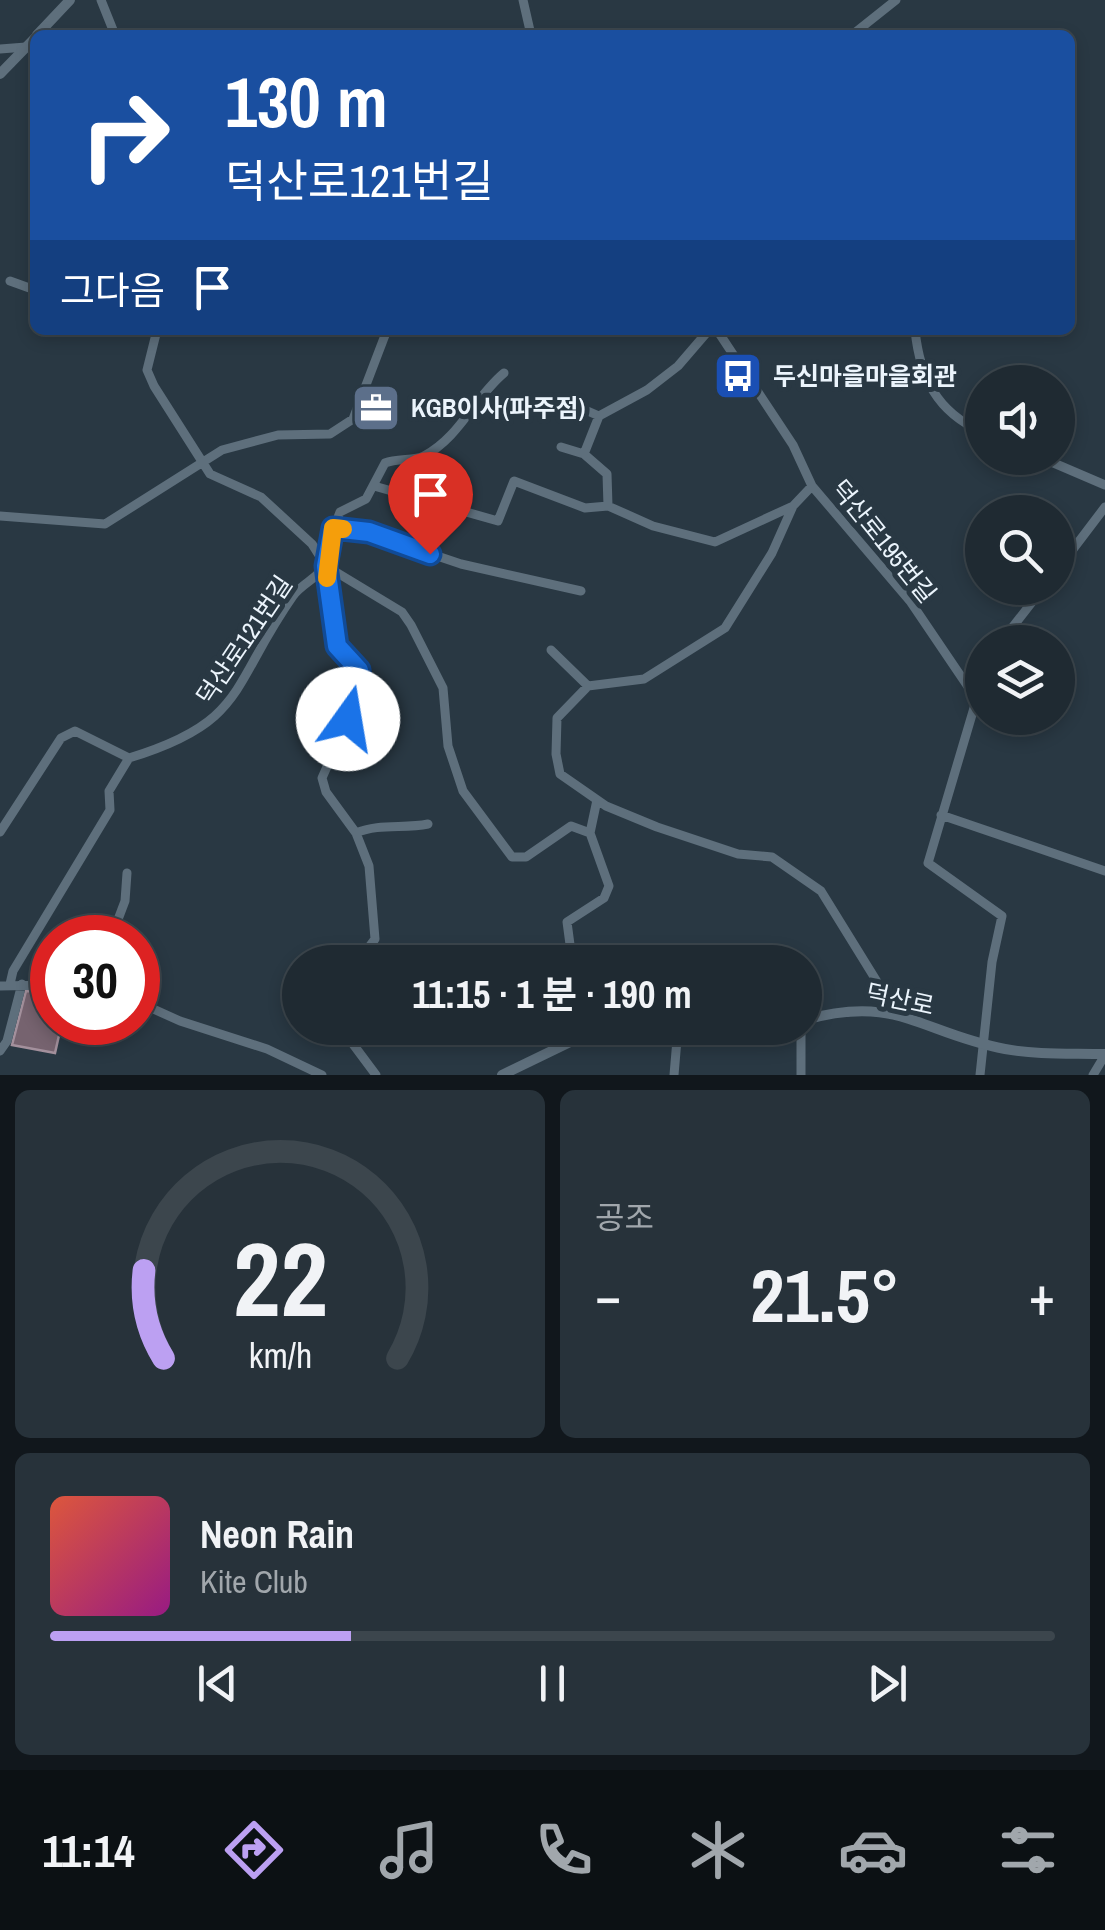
<!DOCTYPE html>
<html lang="ko">
<head>
<meta charset="utf-8">
<style>
  body { margin:0; font-family:"Archivo Narrow","Noto Sans KR",sans-serif; background:#27323a; color:#f1f3f6; height:100vh; display:flex; flex-direction:column; font-size:38px; white-space:nowrap }
  * { box-sizing:border-box; margin:0 }
  p { font-size:32px; color:#a1a7ac }
  .icon { flex:none; width:55px; height:55px; fill:none; stroke:currentColor; stroke-width:2; stroke-linecap:round; stroke-linejoin:round }
  .map { position:relative; height:1075px; overflow:hidden }
  .drawer { display:flex; flex-direction:column; gap:15px; padding:15px; background:#11171c; flex:1 }
  .drawer>* { flex:none }
  .banner { position:absolute; left:30px; top:30px; width:1045px; height:305px; border-radius:15px; box-shadow:0 5px 15px #0003,0 0 0 2px #3c464d; background:#1a4fa0; color:#fff; overflow:hidden }
  .controls { position:absolute; left:965px; top:365px; display:grid; gap:20px }
  .controls a { display:grid; place-items:center; width:110px; height:110px; border-radius:50%; background:#1f2a32; box-shadow:0 5px 15px #0003,0 0 0 2px #3c464d; font-size:50px }
  .speed { position:absolute; left:30px; top:915px; display:flex; gap:20px; font-size:50px; font-weight:700; text-align:center }
  .speed>* { display:grid; place-content:center; width:130px; height:130px; border-radius:50%; background:#1f2a32; box-shadow:0 5px 15px #0003,0 0 0 2px #3c464d; line-height:1 }
  .speed .limit { border:15px solid #d22; background:#fff; color:#111 }
  .pin { position:absolute; display:grid; place-items:center; width:85px; height:85px; color:#fff; margin:-102px -42px; border-radius:50% 50% 50% 0; rotate:-45deg; box-shadow:0 0 10px #0007 }
  .pin .icon { rotate:45deg }
  .me { position:absolute; width:110px; margin:-55px; rotate:13deg; stroke-linejoin:round; filter:drop-shadow(0 0 8px #0008) }
  .turn { display:flex; align-items:center; gap:35px; height:210px; padding:0 30px; font-size:45px }
  .turn .icon { width:130px; height:130px; stroke-width:2.5 }
  .turn b { display:block; font-size:70px; line-height:85px }
  .then { display:flex; align-items:center; height:95px; padding:0 30px; background:#0003; gap:20px; font-size:38px }
  .big { font-size:75px; font-weight:700; line-height:1.1 }
  .drawer .card { flex:1; display:flex; flex-direction:column; justify-content:center; gap:15px; min-width:0; padding:0 35px; border-radius:15px; background:#27323a }
  .drawer .dial { align-items:center; gap:0 }
  .dial svg { height:260px; overflow:visible; fill:none; stroke:#3c464d; stroke-width:7; stroke-linecap:round; text-anchor:middle }
  .dial text { fill:#f1f3f6; stroke:none }
  .song { display:flex; align-items:center; gap:30px }
  .cover { width:120px; height:120px; border-radius:15px; background:linear-gradient(135deg,hsl(10 70% 55%),hsl(310 70% 35%)) }
  .played { height:10px; border-radius:5px; background:linear-gradient(90deg,#bca0f2 30%,#3c464d 30%) }
  .keys { display:flex; justify-content:space-around; direction:ltr }
  .heat { display:flex; justify-content:space-between; align-items:center; font-size:55px; direction:ltr }
  .drawer .tiles { flex:1; display:grid; gap:15px; grid-template-columns:1fr 1fr }
  .card:last-child { grid-column:span 2 }
  .trip { position:absolute; left:282px; top:945px; width:540px; height:100px; border-radius:50px; background:#1f2a32; box-shadow:0 5px 15px #0003,0 0 0 2px #3c464d; font-weight:700; line-height:100px; text-align:center }
  .menu { display:flex; height:160px; justify-content:space-around; align-items:center; background:#0c1114; color:#a1a7ac }
  .menu .icon { width:70px; height:70px }
  .menu .selected { color:#bca0f2 }
  .menu b { font-size:45px; color:#f1f3f6 }
  .map>svg:first-child { display:block }
  .building { fill:#76636f; stroke:#a3909c; stroke-width:2.5 }
  .lines { fill:none; stroke-linecap:round; stroke-linejoin:round }
  .minor { stroke:#5e6f7c; stroke-width:9 }
  .tertiary { stroke:#5e6f7c; stroke-width:10 }
  .route-casing { stroke:#114b97; stroke-width:25 }
  .route { stroke:#1a73e8; stroke-width:18 }
  .slow { stroke:#f59e0b; stroke-width:18 }
  .labels { text-anchor:middle; dominant-baseline:central; stroke-width:10; stroke-linejoin:round; paint-order:stroke }
  .poi-label { font-size:25px; font-weight:bold; fill:#ebf4fc; stroke:#293843; text-anchor:start }
  .street-label { font-size:25px; fill:#ebf4fc; stroke:#293843 }
</style>
</head>
<body>
<div class="map">
<svg width="1105" height="1075" viewBox="0 0 1105 1075">
  <rect width="100%" height="100%" fill="#293843"/>
  <path class="building" d="M26 991 52 992V1022H62L55 1053 12 1045Z"/>
  <g class="lines">
    <path class="minor" d="M101 0 115 35
      M523 0 531 35
      M852 35 896 0
      M0 49 26 47
      M10 281 35 290
      M157 330 147 370 154 386 210 474 261 497 312 544 326 566 337 646 359 670 361 690 322 778 326 792 356 833 369 866 375 939 358 962
      M717 330 793 445 812 486 910 601 975 697
      M915 330C920 378 937 412 982 432
      M567 402 599 416
      M561 447 584 454 599 416 647 390 678 366 709 330
      M584 454 607 474 608 506
      M1042 458 1105 485
      M374 486 498 521 514 481 585 508 608 506 653 526 715 542 793 506 812 486
      M793 506 772 553 725 628 644 679 588 686 557 718 556 754 560 774 606 806 657 827 738 854 772 857 821 891 897 1014
      M0 516 105 524 222 450 278 435 330 434 353 419 387 330
      M333 528 369 533 461 564 581 591
      M326 566 402 612 411 625 443 688 448 746 463 791 512 857H526L571 826 590 833 609 886 604 898 567 922 571 952 579 962
      M1058 569 1105 507
      M1001 642 1043 588
      M551 650 588 686
      M941 815 1105 871
      M0 832 61 738 75 731 129 758
      M356 833C379 823 404 829 428 824
      M590 833 597 800
      M111 938 125 901 127 873
      M10 984 13 971 110 810 109 791 129 758C247 722 230 686 293 596 301 584 320 577 326 564 334 548 333 528 340 512L366 499 385 463C397 458 415 461 424 456 460 437 474 398 504 373
      M0 986 52 985
      M138 1002 180 1021 267 1049 322 1075
      M341 1028 376 1075
      M801 1028V1075
      M0 1051 7 1041 22 984
      M674 1075 678 1028
      M980 1075 992 962 1002 916 928 863 982 681
      M1093 1075 1105 1055"/>
    <path class="tertiary" d="M37 35 70 0
      M0 74 35 38
      M805 1020C898 994 921 1033 1005 1049 1038 1055 1072 1053 1105 1054
      M693 1028 745 1033 772 1028
      M502 1075 599 1028"/>
  </g>
  <g class="lines">
    <g class="route-casing">
      <path id="route" d="M348 719 361 690 359 670 337 646 326 566 333 528 369 532 430 554"/>
    </g>
    <use href="#route" class="route"/>
    <path class="slow" d="M327 578 333 528 343 529"/>
  </g>
  <defs>
    <g id="bus-square" transform="scale(2.5)"><rect x="-9" y="-9" width="18" height="18" rx="4" fill="#1a4fb4" stroke="#293843"/><path d="M-5-6H5V4H4V6H2V4H-2V6H-4V4H-5ZM-3.5-4V0h7V-4ZM-3.5 1.2v1.5H-2V1.2ZM2 1.2v1.5H3.5V1.2Z" fill="#fff"/></g>
    <g id="office-square" transform="scale(2.5)"><rect x="-9" y="-9" width="18" height="18" rx="4" fill="#5c6f8a" stroke="#293843"/><path d="M-6-3h4V-5.5h4V-3h4V5H-6ZM-1-4.5V-3h2v-1.5ZM-6 0V1H6V0Z" fill="#fff"/></g>
  </defs>
  <g fill-rule="evenodd">
    <use href="#bus-square" x="738" y="376"/>
    <use href="#office-square" x="376" y="408"/>
  </g>
  <g class="labels">
    <g class="poi-label">
      <text x="773" y="376">두신마을마을회관</text>
      <text x="411" y="408">KGB이사(파주점)</text>
    </g>
    <g class="street-label">
      <text transform="translate(884 541) rotate(51)">덕산로195번길</text>
      <text transform="translate(244 640) rotate(-56)">덕산로121번길</text>
      <text transform="translate(900 999) rotate(12)">덕산로</text>
    </g>
  </g>
</svg>
<div class="controls">
<a><svg class="icon" aria-label="sound" viewBox="0 0 24 24"><path d="M4 9h4l5-4v14l-5-4H4zM17 9q2 3 0 6"/></svg></a>
<a><svg class="icon" aria-label="search" viewBox="0 0 24 24"><circle cx="10" cy="10" r="6"/><path d="M15 15l6 6"/></svg></a>
<a><svg class="icon" aria-label="layers" viewBox="0 0 24 24"><path d="M12 4l9 5-9 5-9-5zM3 14l9 5 9-5"/></svg></a>
</div>
<div class="speed"><div class="limit">30</div></div>
<div class="pin" style="left:430px;top:554px;background:#d93025"><svg class="icon" aria-label="arrive" viewBox="0 0 24 24"><path d="M6 21V4h12l-3 4 3 4H6"/></svg></div>
<svg class="me" style="left:348px;top:719px" viewBox="-20 -20 40 40"><circle r="19" fill="#fff"/><path d="M0-13L10 11 0 6-10 11z" fill="#1a73e8"/></svg>
<div class="trip">11:15 · 1 분 · 190 m</div>
<div class="banner">
<div class="turn"><svg class="icon" aria-label="right" viewBox="0 0 24 24"><path d="M7 20v-9h11M14 6l5 5-5 5"/></svg><div><b>130 m</b>덕산로121번길</div></div>
<div class="then">그다음<svg class="icon" aria-label="arrive" viewBox="0 0 24 24"><path d="M6 21V4h12l-3 4 3 4H6"/></svg></div>
</div>
</div>
<section class="drawer">
<div class="tiles">
<div class="card dial"><svg viewBox="0 0 100 80">
<path d="M14 69A42 42 0 1 1 86 69"/>
<path d="M14 69A42 42 0 0 1 8 42" stroke="#bca0f2"/>
<text x="50" y="56" font-size="32" font-weight="700">22</text>
<text x="50" y="72" font-size="11">km/h</text>
</svg></div>
<div class="card"><p>공조</p>
<div class="heat"><a>−</a><b class="big">21.5°</b><a>+</a></div>
</div>
<div class="card">
<div class="song"><i class="cover"></i><div><b>Neon Rain</b><p>Kite Club</p></div></div>
<div class="played"></div>
<div class="keys"><svg class="icon" aria-label="previous" viewBox="0 0 24 24"><path d="M18 5L8 12l10 7zM5 5v14"/></svg><svg class="icon" aria-label="pause" viewBox="0 0 24 24"><path d="M8 5v14M16 5v14"/></svg><svg class="icon" aria-label="next" viewBox="0 0 24 24"><path d="M6 5l10 7-10 7zM19 5v14"/></svg></div>
</div>
</div>
</section>
<nav class="menu">
<b>11:14</b>
<svg class="icon selected" aria-label="directions" viewBox="0 0 24 24"><path d="M12 3l9 9-9 9-9-9zM9 14v-3h6M13 9l2 2-2 2"/></svg>
<svg class="icon" aria-label="music" viewBox="0 0 24 24"><path d="M9 18V5l10-2v13"/><circle cx="6" cy="18" r="3"/><circle cx="16" cy="16" r="3"/></svg>
<svg class="icon" aria-label="phone" viewBox="0 0 24 24"><path d="M5 4h4l2 5-3 2q2 4 5 5l2-3 5 2v4C11 20 4 13 5 4z"/></svg>
<svg class="icon" aria-label="climate" viewBox="0 0 24 24"><path d="M12 3v18M4 7l16 10M4 17L20 7"/></svg>
<svg class="icon" aria-label="car" viewBox="0 0 24 24"><path d="M5 17H2v-5l4-1 3-4h7l3 4 3 1v5h-3M9 17h6M6 11h13"/><circle cx="7" cy="17" r="2"/><circle cx="17" cy="17" r="2"/></svg>
<svg class="icon" aria-label="filters" viewBox="0 0 24 24"><path d="M4 7h16M4 17h16"/><circle cx="9" cy="7" r="2"/><circle cx="15" cy="17" r="2"/></svg>
</nav>
</body>
</html>
